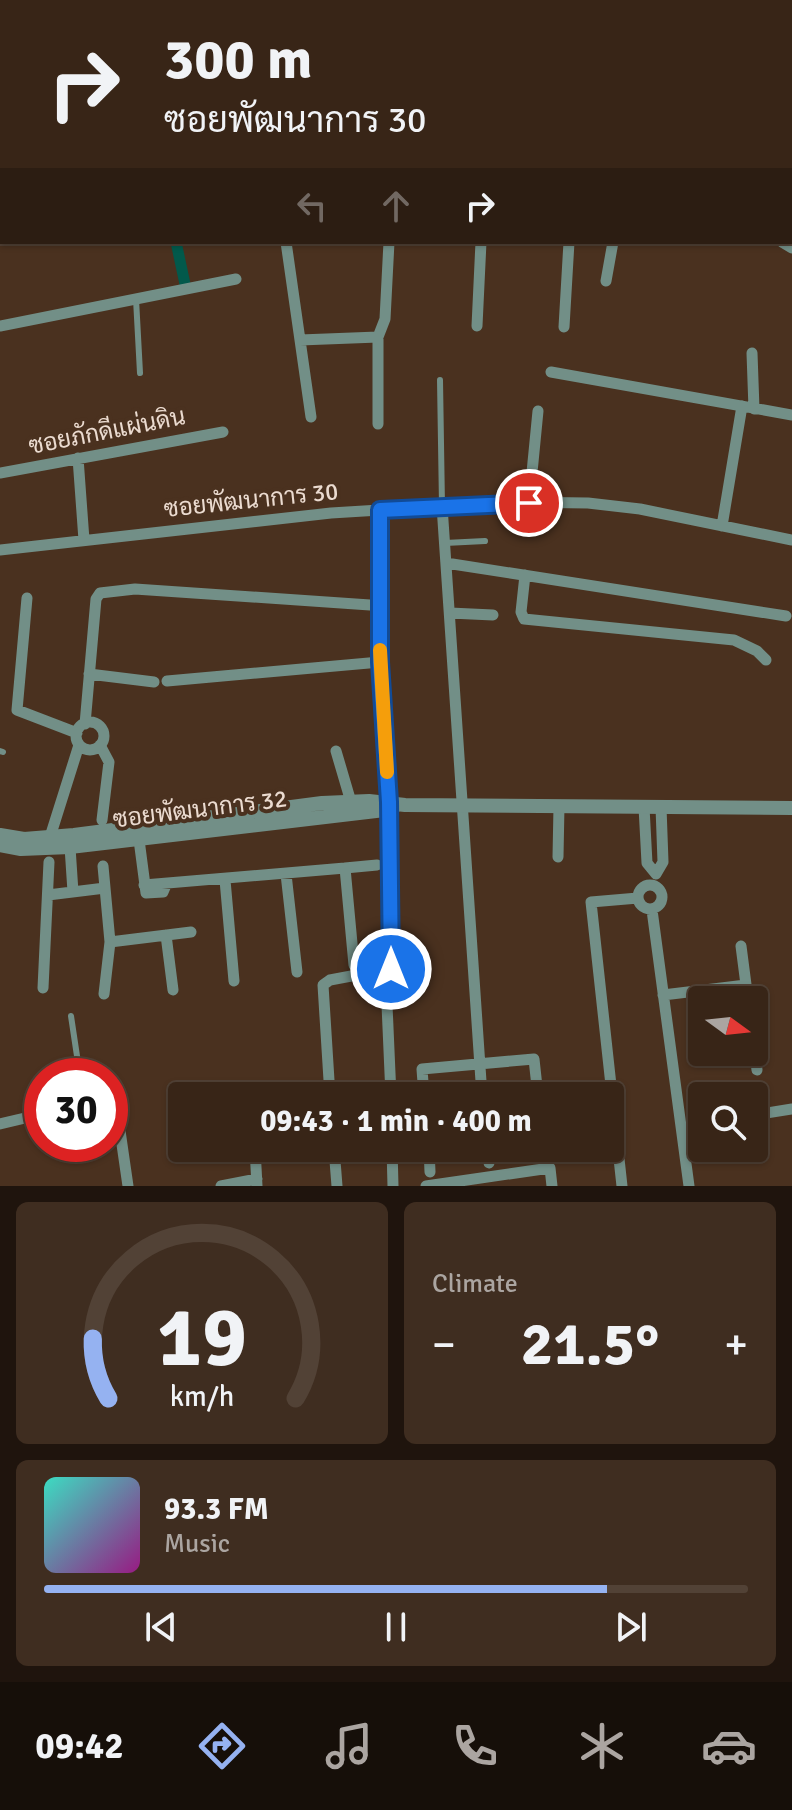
<!DOCTYPE html>
<html lang="en">
<head>
<meta charset="utf-8">
<style>
  body { margin:0; font-family:Signika,Sarabun,sans-serif; background:#3f2d20; color:#f1f3f6; height:100vh; display:flex; flex-direction:column; font-size:30px; white-space:nowrap }
  * { box-sizing:border-box; margin:0 }
  p { font-size:26px; color:#aba5a1 }
  .icon { flex:none; width:44px; height:44px; fill:none; stroke:currentColor; stroke-width:2; stroke-linecap:round; stroke-linejoin:round }
  .map { position:relative; height:1186px; overflow:hidden }
  .side { display:flex; flex-direction:column; gap:16px; padding:16px; background:#1f140d; flex:1 }
  .side>* { flex:none }
  .banner { position:absolute; left:0px; top:0px; width:792px; height:244px; box-shadow:0 2px 6px #0004,0 0 0 2px #524236; background:#382517; color:#f1f3f6; overflow:hidden }
  .needle { width:52px; rotate:105deg }
  .tools { position:absolute; left:688px; top:986px; display:grid; gap:16px }
  .tools a { display:grid; place-items:center; width:80px; height:80px; border-radius:8px; background:#382517; box-shadow:0 2px 6px #0004,0 0 0 2px #524236; font-size:40px }
  .speed { position:absolute; left:24px; top:1058px; display:flex; gap:16px; font-size:40px; font-weight:700; text-align:center }
  .speed>* { display:grid; place-content:center; width:104px; height:104px; border-radius:50%; background:#382517; box-shadow:0 2px 6px #0004,0 0 0 2px #524236; line-height:1 }
  .speed .limit { border:12px solid #d22; background:#fff; color:#111 }
  .pin { position:absolute; display:grid; place-items:center; width:68px; height:68px; color:#fff; margin:-34px; border:4px solid #fff; border-radius:50%; box-shadow:0 2px 8px #0007 }
  .me { position:absolute; width:88px; margin:-44px; rotate:0deg; stroke-linejoin:round; filter:drop-shadow(0 0 6px #0008) }
  .turn { display:flex; align-items:center; gap:28px; height:168px; padding:0 32px; font-size:36px }
  .turn .icon { width:104px; height:104px; stroke-width:2.5 }
  .turn b { display:block; font-size:56px; line-height:68px }
  .lanes { display:flex; align-items:center; height:76px; padding:0 32px; background:#0003; justify-content:center; gap:40px; direction:ltr }
  .lanes .off { opacity:.35 }
  .big { font-size:60px; font-weight:800; line-height:1.1 }
  .side .card { flex:1; display:flex; flex-direction:column; justify-content:center; gap:12px; min-width:0; padding:0 28px; border-radius:12px; background:#3f2d20 }
  .side .dial { align-items:center; gap:0 }
  .dial svg { height:208px; overflow:visible; fill:none; stroke:#524236; stroke-width:7; stroke-linecap:round; text-anchor:middle }
  .dial text { fill:#f1f3f6; stroke:none }
  .song { display:flex; align-items:center; gap:24px }
  .cover { width:96px; height:96px; border-radius:12px; background:linear-gradient(135deg,hsl(170 70% 55%),hsl(310 70% 35%)) }
  .played { height:8px; border-radius:4px; background:linear-gradient(90deg,#95b2f1 80%,#524236 80%) }
  .keys { display:flex; justify-content:space-around; direction:ltr }
  .heat { display:flex; justify-content:space-between; align-items:center; font-size:44px; direction:ltr }
  .side .tiles { flex:1; display:grid; gap:16px; grid-template-columns:1fr 1fr }
  .card:last-child { grid-column:span 2 }
  .trip { position:absolute; left:168px; top:1082px; width:456px; height:80px; border-radius:8px; background:#382517; box-shadow:0 2px 6px #0004,0 0 0 2px #524236; font-weight:800; line-height:80px; text-align:center }
  .dock { display:flex; height:128px; justify-content:space-around; align-items:center; background:#160f09; color:#aba5a1 }
  .dock .icon { width:56px; height:56px }
  .dock .current { color:#95b2f1 }
  .dock b { font-size:36px; color:#f1f3f6 }
  .map>svg:first-child { display:block }
  .lines { fill:none; stroke-linecap:round; stroke-linejoin:round }
  .canal { stroke:#02594b; stroke-width:11 }
  .service { stroke:#728f87; stroke-width:6 }
  .minor { stroke:#728f87; stroke-width:11 }
  .tertiary { stroke:#728f87; stroke-width:14 }
  .route-casing { stroke:#114b97; stroke-width:20 }
  .route { stroke:#1a73e8; stroke-width:14 }
  .slow { stroke:#f59e0b; stroke-width:14 }
  .labels { text-anchor:middle; dominant-baseline:central; stroke-width:8; stroke-linejoin:round; paint-order:stroke }
  .street-label { font-size:24px; fill:#ebdbd0; stroke:#4a311f }
</style>
</head>
<body>
<div class="map">
<svg width="792" height="1186" viewBox="0 0 792 1186">
  <rect width="100%" height="100%" fill="#4a311f"/>
  <g class="lines">
    <path class="canal" d="M160 0V2
      M176 242 185 284"/>
    <path class="service" d="M136 299 140 373
      M440 380 442 506
      M445 543 485 541
      M0 751 3 752
      M71 1016 80 1076"/>
    <path class="minor" d="M384 0 387 2
      M168 2V0
      M304 2 306 0
      M438 2 439 0
      M511 2 512 0
      M614 2 615 0
      M0 161 2 162
      M0 228H2
      M286 242 311 417
      M782 242 792 248
      M606 281 613 242
      M0 326 236 279
      M477 326 481 242
      M564 327 569 242
      M300 340 378 337
      M752 353 754 409
      M551 372 792 415
      M378 424V337L385 319 389 242
      M78 458 84 540
      M0 473 223 432
      M529 503 538 411
      M442 506 482 1096
      M380 510V662L389 802 391 969
      M722 526 742 406
      M0 550 331 513 511 502 588 503 640 509 792 540
      M446 563 786 616
      M525 575 521 612 524 619 734 640 757 651 766 660
      M27 598 17 710 77 733
      M450 613 493 615
      M89 674 154 682
      M167 681 380 662
      M76 736a14 14 0 1 1 28 0a14 14 0 1 1-28 0Z
      M85 724 96 599 100 593 135 589 370 605
      M100 745 109 762 102 820
      M336 751 351 802
      M644 807 647 863 656 874 663 862 661 807
      M138 832 146 893 163 892 166 885
      M50 837 79 745
      M70 847 73 892
      M558 857 559 806
      M103 866 110 942 104 994
      M286 874 297 972
      M225 880 234 981
      M638 897a12 12 0 1 1 24 0a12 12 0 1 1-24 0Z
      M144 885 345 868
      M48 895 105 888
      M652 910 689 1186
      M166 935 173 990
      M110 942 191 932
      M741 946 748 1000
      M354 965 345 868 377 865
      M386 982 391 1096
      M43 988 49 862
      M663 995 746 985
      M754 1046 757 1070
      M330 1096 323 985 330 980 378 971
      M424 1096 422 1069 534 1059 538 1096
      M110 1102 117 1110 128 1186
      M754 1115 792 1109
      M0 1124 42 1114
      M255 1148 257 1186
      M334 1148 337 1186
      M392 1148 393 1186
      M429 1148 430 1172
      M487 1148 489 1163
      M543 1148 544 1158
      M221 1186 257 1179
      M426 1186 550 1168 552 1186
      M622 1186 591 902 638 898"/>
    <path class="tertiary" d="M0 835 24 839 74 835 322 803 369 801 405 805 792 808
      M0 845 21 849 70 847 393 809"/>
  </g>
  <g class="lines">
    <g class="route-casing">
      <path id="route" d="M391 969 389 802 380 662V510L529 503"/>
    </g>
    <use href="#route" class="route"/>
    <path class="slow" d="M380 650 387 772"/>
  </g>
  <g class="labels">
    <g class="street-label">
      <text transform="translate(107 431) rotate(-11)">ซอยภักดีแผ่นดิน</text>
      <text transform="translate(251 500) rotate(-6)">ซอยพัฒนาการ 30</text>
      <text transform="translate(200 809) rotate(-7)">ซอยพัฒนาการ 32</text>
    </g>
  </g>
</svg>
<div class="tools">
<a><svg class="needle" viewBox="-14 -14 28 28"><path d="M0-13l5 13h-10z" fill="#e53935"/><path d="M0 13l5-13h-10z" fill="#aba5a1"/></svg></a>
<a><svg class="icon" aria-label="search" viewBox="0 0 24 24"><circle cx="10" cy="10" r="6"/><path d="M15 15l6 6"/></svg></a>
</div>
<div class="speed"><div class="limit">30</div></div>
<div class="pin" style="left:529px;top:503px;background:#d93025"><svg class="icon" aria-label="arrive" viewBox="0 0 24 24"><path d="M6 21V4h12l-3 4 3 4H6"/></svg></div>
<svg class="me" style="left:391px;top:969px" viewBox="-20 -20 40 40"><circle r="17" fill="#1a73e8" stroke="#fff" stroke-width="3"/><path d="M0-11L8 9 0 5-8 9z" fill="#fff"/></svg>
<div class="trip">09:43 · 1 min · 400 m</div>
<div class="banner">
<div class="turn"><svg class="icon" aria-label="right" viewBox="0 0 24 24"><path d="M7 20v-9h11M14 6l5 5-5 5"/></svg><div><b>300 m</b>ซอยพัฒนาการ 30</div></div>
<div class="lanes"><svg class="icon off" aria-label="left" viewBox="0 0 24 24"><path d="M17 20v-9H6M10 6l-5 5 5 5"/></svg><svg class="icon off" aria-label="ahead" viewBox="0 0 24 24"><path d="M12 20V5M6 11l6-6 6 6"/></svg><svg class="icon" aria-label="right" viewBox="0 0 24 24"><path d="M7 20v-9h11M14 6l5 5-5 5"/></svg></div>
</div>
</div>
<section class="side">
<div class="tiles">
<div class="card dial"><svg viewBox="0 0 100 80">
<path d="M14 69A42 42 0 1 1 86 69"/>
<path d="M14 69A42 42 0 0 1 8 46" stroke="#95b2f1"/>
<text x="50" y="56" font-size="32" font-weight="700">19</text>
<text x="50" y="72" font-size="11">km/h</text>
</svg></div>
<div class="card"><p>Climate</p>
<div class="heat"><a>−</a><b class="big">21.5°</b><a>+</a></div>
</div>
<div class="card">
<div class="song"><i class="cover"></i><div><b>93.3 FM</b><p>Music</p></div></div>
<div class="played"></div>
<div class="keys"><svg class="icon" aria-label="previous" viewBox="0 0 24 24"><path d="M18 5L8 12l10 7zM5 5v14"/></svg><svg class="icon" aria-label="pause" viewBox="0 0 24 24"><path d="M8 5v14M16 5v14"/></svg><svg class="icon" aria-label="next" viewBox="0 0 24 24"><path d="M6 5l10 7-10 7zM19 5v14"/></svg></div>
</div>
</div>
</section>
<nav class="dock">
<b>09:42</b>
<svg class="icon current" aria-label="directions" viewBox="0 0 24 24"><path d="M12 3l9 9-9 9-9-9zM9 14v-3h6M13 9l2 2-2 2"/></svg>
<svg class="icon" aria-label="music" viewBox="0 0 24 24"><path d="M9 18V5l10-2v13"/><circle cx="6" cy="18" r="3"/><circle cx="16" cy="16" r="3"/></svg>
<svg class="icon" aria-label="phone" viewBox="0 0 24 24"><path d="M5 4h4l2 5-3 2q2 4 5 5l2-3 5 2v4C11 20 4 13 5 4z"/></svg>
<svg class="icon" aria-label="climate" viewBox="0 0 24 24"><path d="M12 3v18M4 7l16 10M4 17L20 7"/></svg>
<svg class="icon" aria-label="car" viewBox="0 0 24 24"><path d="M5 17H2v-5l4-1 3-4h7l3 4 3 1v5h-3M9 17h6M6 11h13"/><circle cx="7" cy="17" r="2"/><circle cx="17" cy="17" r="2"/></svg>
</nav>
</body>
</html>
